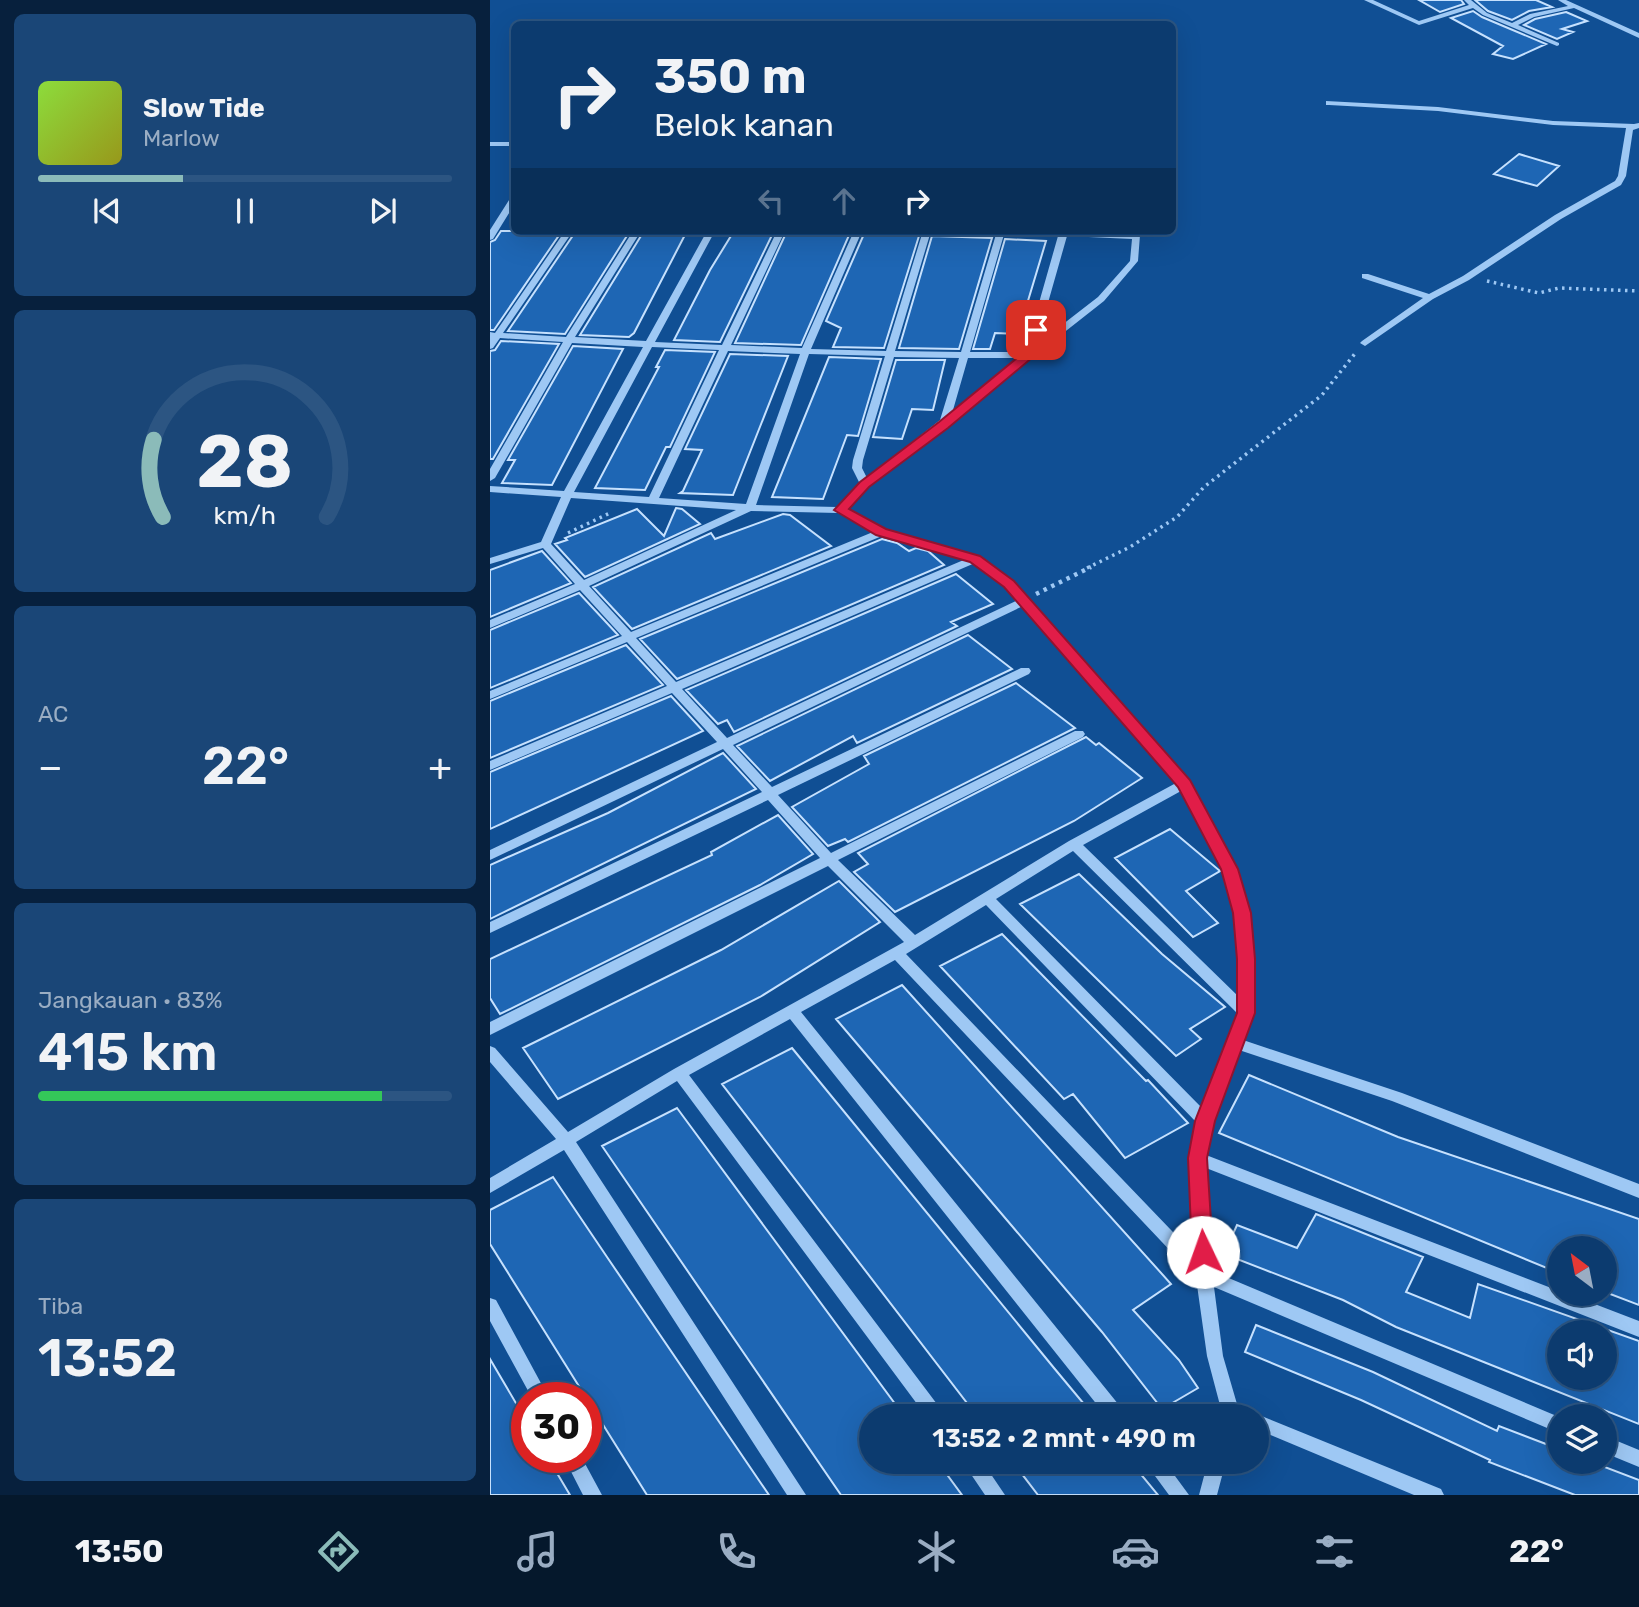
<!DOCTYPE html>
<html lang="id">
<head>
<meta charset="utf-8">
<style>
  body { margin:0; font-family:Rubik,sans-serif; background:#1a4677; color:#f1f3f6; height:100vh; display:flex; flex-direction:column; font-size:26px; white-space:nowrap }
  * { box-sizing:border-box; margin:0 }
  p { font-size:23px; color:#9aadc3 }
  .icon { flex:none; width:38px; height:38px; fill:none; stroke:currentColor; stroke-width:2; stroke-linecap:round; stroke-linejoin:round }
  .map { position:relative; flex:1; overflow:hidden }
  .panel { display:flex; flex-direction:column; gap:14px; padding:14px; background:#07203d; width:490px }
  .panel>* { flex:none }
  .banner { position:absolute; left:21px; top:21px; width:665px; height:214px; border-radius:10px; box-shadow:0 7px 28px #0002,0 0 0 2px #2c5582; background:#0c3b6f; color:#f1f3f6; overflow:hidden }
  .needle { width:46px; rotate:328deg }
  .fabs { position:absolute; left:1057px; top:1236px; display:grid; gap:14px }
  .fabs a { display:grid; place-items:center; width:70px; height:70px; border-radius:50%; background:#0c3b6f; box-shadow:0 7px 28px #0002,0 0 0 2px #2c5582; font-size:35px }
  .speed { position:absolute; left:21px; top:1382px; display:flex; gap:14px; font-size:35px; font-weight:700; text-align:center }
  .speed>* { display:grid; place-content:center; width:91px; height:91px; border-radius:50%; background:#0c3b6f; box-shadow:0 7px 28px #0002,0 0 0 2px #2c5582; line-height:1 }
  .speed .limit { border:10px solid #d22; background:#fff; color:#111 }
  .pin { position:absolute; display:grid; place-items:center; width:60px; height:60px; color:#fff; margin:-30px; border-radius:14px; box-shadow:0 4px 10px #0006 }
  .me { position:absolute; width:77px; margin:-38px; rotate:357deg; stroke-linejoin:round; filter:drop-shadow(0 0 5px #0008) }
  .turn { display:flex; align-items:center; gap:24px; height:147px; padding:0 28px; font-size:32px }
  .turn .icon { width:91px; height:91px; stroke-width:2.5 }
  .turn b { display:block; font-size:49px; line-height:60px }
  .lanes { display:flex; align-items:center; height:66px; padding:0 28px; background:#0003; justify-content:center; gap:35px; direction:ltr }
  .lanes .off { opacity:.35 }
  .big { font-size:52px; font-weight:600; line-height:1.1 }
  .panel .card { flex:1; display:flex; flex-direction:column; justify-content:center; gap:10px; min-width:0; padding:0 24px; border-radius:10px; background:#1a4677 }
  .panel .dial { align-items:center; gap:0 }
  .dial svg { height:182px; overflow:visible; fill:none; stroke:#2c5582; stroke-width:7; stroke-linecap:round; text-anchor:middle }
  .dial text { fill:#f1f3f6; stroke:none }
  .song { display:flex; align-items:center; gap:21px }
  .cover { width:84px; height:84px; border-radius:10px; background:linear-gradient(135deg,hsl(90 70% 55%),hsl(60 70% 35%)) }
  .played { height:7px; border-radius:4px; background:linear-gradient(90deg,#8bbbb9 35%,#2c5582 35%) }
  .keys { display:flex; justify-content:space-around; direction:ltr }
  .heat { display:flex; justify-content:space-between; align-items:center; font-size:38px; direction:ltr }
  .charge { height:10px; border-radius:5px; background:linear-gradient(90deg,#34c759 83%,#2c5582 0) }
  .trip { position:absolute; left:369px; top:1404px; width:410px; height:70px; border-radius:35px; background:#0c3b6f; box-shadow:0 7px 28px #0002,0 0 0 2px #2c5582; font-weight:600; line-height:70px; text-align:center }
  .menu { display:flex; height:112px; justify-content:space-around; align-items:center; background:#05182c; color:#9aadc3 }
  .menu .icon { width:49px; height:49px }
  .menu .current { color:#8bbbb9 }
  .menu b { font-size:32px; color:#f1f3f6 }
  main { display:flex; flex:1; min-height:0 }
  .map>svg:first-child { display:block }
  .building { fill:#1e66b4; stroke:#c6e1fe; stroke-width:2; fill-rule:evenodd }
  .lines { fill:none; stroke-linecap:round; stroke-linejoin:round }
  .path-far1 { stroke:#9ec8f4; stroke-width:3.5; stroke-dasharray:2.5 4.5; stroke-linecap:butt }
  .path { stroke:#9ec8f4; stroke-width:4.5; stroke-dasharray:3.5 5; stroke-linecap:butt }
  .minor { fill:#9ec8f4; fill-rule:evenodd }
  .route { fill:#e11d48; stroke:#92132f; stroke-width:2 }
</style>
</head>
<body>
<main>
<section class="panel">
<div class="card">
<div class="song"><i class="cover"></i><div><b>Slow Tide</b><p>Marlow</p></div></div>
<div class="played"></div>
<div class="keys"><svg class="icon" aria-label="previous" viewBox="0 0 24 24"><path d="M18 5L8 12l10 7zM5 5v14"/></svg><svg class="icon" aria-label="pause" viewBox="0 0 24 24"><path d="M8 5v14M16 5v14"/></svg><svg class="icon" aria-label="next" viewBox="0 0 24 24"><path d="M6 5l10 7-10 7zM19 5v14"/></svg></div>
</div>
<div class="card dial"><svg viewBox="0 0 100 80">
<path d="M14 69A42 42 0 1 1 86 69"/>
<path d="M14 69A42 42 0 0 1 10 35" stroke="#8bbbb9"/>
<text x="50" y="56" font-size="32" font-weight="700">28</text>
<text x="50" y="72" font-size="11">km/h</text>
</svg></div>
<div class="card"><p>AC</p>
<div class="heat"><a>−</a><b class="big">22°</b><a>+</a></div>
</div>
<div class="card"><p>Jangkauan · 83%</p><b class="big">415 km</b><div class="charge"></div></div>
<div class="card"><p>Tiba</p><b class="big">13:52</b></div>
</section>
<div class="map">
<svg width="1149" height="1495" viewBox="0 0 1149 1495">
  <rect width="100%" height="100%" fill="#104f94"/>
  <path class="building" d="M929 0H971L974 4 950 12Z
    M985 0H1046L1062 7 1039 11 1022 20 998 11Z
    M983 11 992 17 1056 44 1023 59 1003 54 1013 46 961 18Z
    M1076 12 1097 21 1072 29 1083 32 1067 39 1034 25 1045 19Z
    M1029 154 1069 166 1047 186 1004 174Z
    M11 231H72L4 330H0V242L5 240Z
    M86 231H140L75 334 18 331Z
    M154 231H197L144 333 139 337 90 335Z
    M244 231H284L230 342 184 340 220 270Z
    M297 231 360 233 311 345 245 343Z
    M385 232 429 236 394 348 343 347 351 328 336 321 374 234Z
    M442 236 502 238 469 349 409 348Z
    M515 239 556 241 528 334 505 333 500 349H483Z
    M11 341 69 344 3 459H0V351L5 350Z
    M83 346 133 349 62 485 12 483 25 460H18Z
    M175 350 225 352 180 447H176L155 490 105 488 169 367H166Z
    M240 354 298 356 243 495 190 493 193 491 212 450 195 449Z
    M339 357 391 359 368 436 357 435 333 499 282 497Z
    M406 360H455L443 410 422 409 412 439 383 437Z
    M186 508 192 509 210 524 95 577 65 544 77 540 75 538 147 509 174 536Z
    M293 514 300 515 341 546 142 629 103 587 221 533 225 539Z
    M392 539 407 543 419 551 426 548 438 551 454 565 187 679 150 639Z
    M52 551 81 583 0 617V570Z
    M466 574 503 604 461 622 467 626 244 732 237 720 228 724 196 690Z
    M89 593 128 635 0 688V630Z
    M478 635 522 669 367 743 363 736 280 781 247 746Z
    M136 645 173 685 0 758V701Z
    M526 683 585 728 358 842 355 839 338 846 302 807 379 764 374 756Z
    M181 696 213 731 0 829V772Z
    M596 737 606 745 609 743 652 778 584 821 405 912 364 872 378 864 368 853Z
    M233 753 266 789 0 919V865L118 813Z
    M288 815 323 854 270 885 10 1014 0 998V959L222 855 221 852Z
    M680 829 730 871 696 891 728 923 703 937 625 858Z
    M589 874 672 954 735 1007 700 1029 711 1039 686 1056 530 904Z
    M349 881 390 922 270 997 68 1099 33 1048 231 950Z
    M512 934 656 1081 658 1080 698 1123 635 1158 583 1094 574 1099 450 966Z
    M412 985 681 1284 643 1310 689 1360 708 1388 672 1409 612 1332 346 1019Z
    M302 1048 564 1368 604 1416H487L232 1084Z
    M759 1075 908 1137 1149 1219V1305L1115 1292V1248H1069V1273L729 1133Z
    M187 1108 414 1416H382V1461H447L472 1495H351L112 1146Z
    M63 1177 117 1257 279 1495H157L0 1244V1210Z
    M826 1214 933 1257 916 1292 980 1318 988 1284 1149 1341V1424L906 1327 853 1300 734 1254 747 1225 807 1248ZM1069 1332H1115V1377H1069Z
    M766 1325 883 1372 1007 1431 1009 1426 1069 1449V1461H1099L1149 1480V1495H1085L999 1462 1000 1460 871 1400 755 1352Z
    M0 1359 37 1422V1458H58L80 1495H0Z
    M522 1461H640L668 1495H548Z"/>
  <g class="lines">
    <path class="path-far1" d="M997 281 1049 293 1069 288 1149 291
      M78 533 120 513
      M597 568 640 547 687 517 714 487 832 395 867 351"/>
    <path class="path" d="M546 594 601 567"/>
    <path class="minor" d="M874 0H883L929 21 979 5 974 0H981L997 13 1022 23 1040 14 1078 6 1068 0H1076L1149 33V38L1084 8 1044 17 1028 25 1069 43V45L1067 46 993 15 983 8 929 25Z
      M836 101 948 107 1063 121 1144 124 1149 123V128L1143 130 1136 176 1131 185 1071 219 979 280 943 299 875 346 870 343 872 341 933 298 872 278V274H878L939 294 973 276 1065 215 1125 181 1128 176 1136 128 1063 125 948 111 839 105H836Z
      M0 142H24V146H0Z
      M21 197H24V205L3 239 0 240V230Z
      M75 231H83L13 333 76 337 143 231H151L85 337 156 341 217 231H225L165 342 232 345 287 231H295L241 345 312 348 364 231H372L321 349 396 351 433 231H441L405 351 471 352 507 231H515L480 352H535L568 236 520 234 516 231H578L650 235 648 261 614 301 379 486 357 509 395 530 490 557 513 573 539 599 698 781 747 869 759 913 763 959V1013L753 1040 912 1093 1149 1184V1198L902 1101 749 1050 723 1121 716 1155 1069 1291V1293H1076L1149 1321V1337L716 1168 722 1271 1069 1417V1433L724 1287 733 1356 747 1404 763 1410 764 1413 951 1489 954 1495H924L766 1429V1416H729L731 1409 717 1356 706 1278 405 960 311 1012 633 1410 636 1416H616L300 1019 199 1075 456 1416H436L187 1081 86 1142 316 1495H297L74 1150 0 1193V1178L66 1139 0 1062V1046L5 1048 78 1132 184 1069 414 942 338 866 0 1035V1022L330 858 278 800 0 933V922L272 792 233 749 0 860V850L227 742 182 693 0 770V761L177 686 137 642 0 699V691L132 636 90 590 0 628V620L85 584 53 548 0 564V558L51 542 71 497 0 492V486L74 491 153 347 82 343 5 478 0 481V469L73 342 10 338 3 348 0 349V332L5 333ZM577 236 642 239 640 261 608 297 546 345ZM162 347 229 350 159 497 84 492ZM238 351 310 354 256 504 169 498ZM319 354 395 356 363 460 362 468 370 484 347 507 266 505ZM404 357 469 358 450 420 377 478 372 468 373 460ZM478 358H530L463 410ZM81 498 246 510 94 580 61 544ZM261 511 348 513 383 532 141 632 99 586ZM392 536 476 559 186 682 146 638ZM485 563 505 577 528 600 237 738 192 689ZM533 606 686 783 579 841 425 935 348 860 593 737 595 734 593 731H585L341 853 288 795 539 674 541 671 539 668H531L282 787 243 745ZM691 791C705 816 722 841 733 868 750 908 749 955 749 997L593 845ZM583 851 748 1014 712 1108 506 899ZM496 905 707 1123 700 1158 705 1255 416 954Z
      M0 1298 6 1300 59 1398H42L0 1321Z
      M1115 1436 1149 1450V1467L1115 1453Z
      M74 1458H92L112 1495H93Z
      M472 1461H492L515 1495H495Z
      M654 1461H674L699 1495H679Z
      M718 1461H736L727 1495H709Z"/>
  </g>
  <path class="route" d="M546 327 552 330 543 357 458 428 379 487 359 509 396 529 490 556 524 581 700 780 748 869 761 913 765 959V1013L725 1121 717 1158 723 1252 720 1258 713 1261 705 1258 702 1252 698 1158 705 1121 747 1013V959L743 913 731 869 688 787 514 587 480 562 386 535 344 510 370 482 449 422 533 353 540 330Z"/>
</svg>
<div class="fabs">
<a><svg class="needle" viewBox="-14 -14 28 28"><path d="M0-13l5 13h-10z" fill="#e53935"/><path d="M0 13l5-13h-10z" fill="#9aadc3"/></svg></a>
<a><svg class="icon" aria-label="sound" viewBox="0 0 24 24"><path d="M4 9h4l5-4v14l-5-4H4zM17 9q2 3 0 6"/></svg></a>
<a><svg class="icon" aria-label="layers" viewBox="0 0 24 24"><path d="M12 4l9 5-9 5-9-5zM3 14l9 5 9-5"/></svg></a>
</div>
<div class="speed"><div class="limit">30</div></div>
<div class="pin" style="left:546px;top:330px;background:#d93025"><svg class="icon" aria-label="arrive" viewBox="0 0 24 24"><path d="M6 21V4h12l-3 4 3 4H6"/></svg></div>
<svg class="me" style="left:713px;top:1252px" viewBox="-20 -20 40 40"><circle r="19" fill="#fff"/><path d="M0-13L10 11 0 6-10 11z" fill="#e11d48"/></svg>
<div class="trip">13:52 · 2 mnt · 490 m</div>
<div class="banner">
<div class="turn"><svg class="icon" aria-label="right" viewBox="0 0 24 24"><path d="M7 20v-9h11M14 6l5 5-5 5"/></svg><div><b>350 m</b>Belok kanan</div></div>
<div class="lanes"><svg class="icon off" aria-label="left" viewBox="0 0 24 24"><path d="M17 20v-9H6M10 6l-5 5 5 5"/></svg><svg class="icon off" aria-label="ahead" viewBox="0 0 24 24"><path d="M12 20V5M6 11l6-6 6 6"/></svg><svg class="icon" aria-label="right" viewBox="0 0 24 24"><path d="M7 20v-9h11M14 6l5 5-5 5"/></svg></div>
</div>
</div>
</main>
<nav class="menu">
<b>13:50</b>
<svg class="icon current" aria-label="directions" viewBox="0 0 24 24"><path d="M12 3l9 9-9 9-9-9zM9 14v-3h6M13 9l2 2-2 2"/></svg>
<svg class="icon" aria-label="music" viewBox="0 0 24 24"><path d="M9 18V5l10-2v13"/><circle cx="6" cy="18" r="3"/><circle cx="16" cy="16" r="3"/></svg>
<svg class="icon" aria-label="phone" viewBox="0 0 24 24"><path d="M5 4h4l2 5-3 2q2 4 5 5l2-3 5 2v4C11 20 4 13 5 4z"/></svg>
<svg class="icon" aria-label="climate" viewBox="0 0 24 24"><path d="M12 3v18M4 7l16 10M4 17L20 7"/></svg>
<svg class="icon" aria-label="car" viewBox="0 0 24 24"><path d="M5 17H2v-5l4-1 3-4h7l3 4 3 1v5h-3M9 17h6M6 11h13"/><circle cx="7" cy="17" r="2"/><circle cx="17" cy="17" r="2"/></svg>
<svg class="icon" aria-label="filters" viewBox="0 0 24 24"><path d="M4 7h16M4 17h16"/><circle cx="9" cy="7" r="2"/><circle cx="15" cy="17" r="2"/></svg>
<b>22°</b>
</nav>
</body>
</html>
